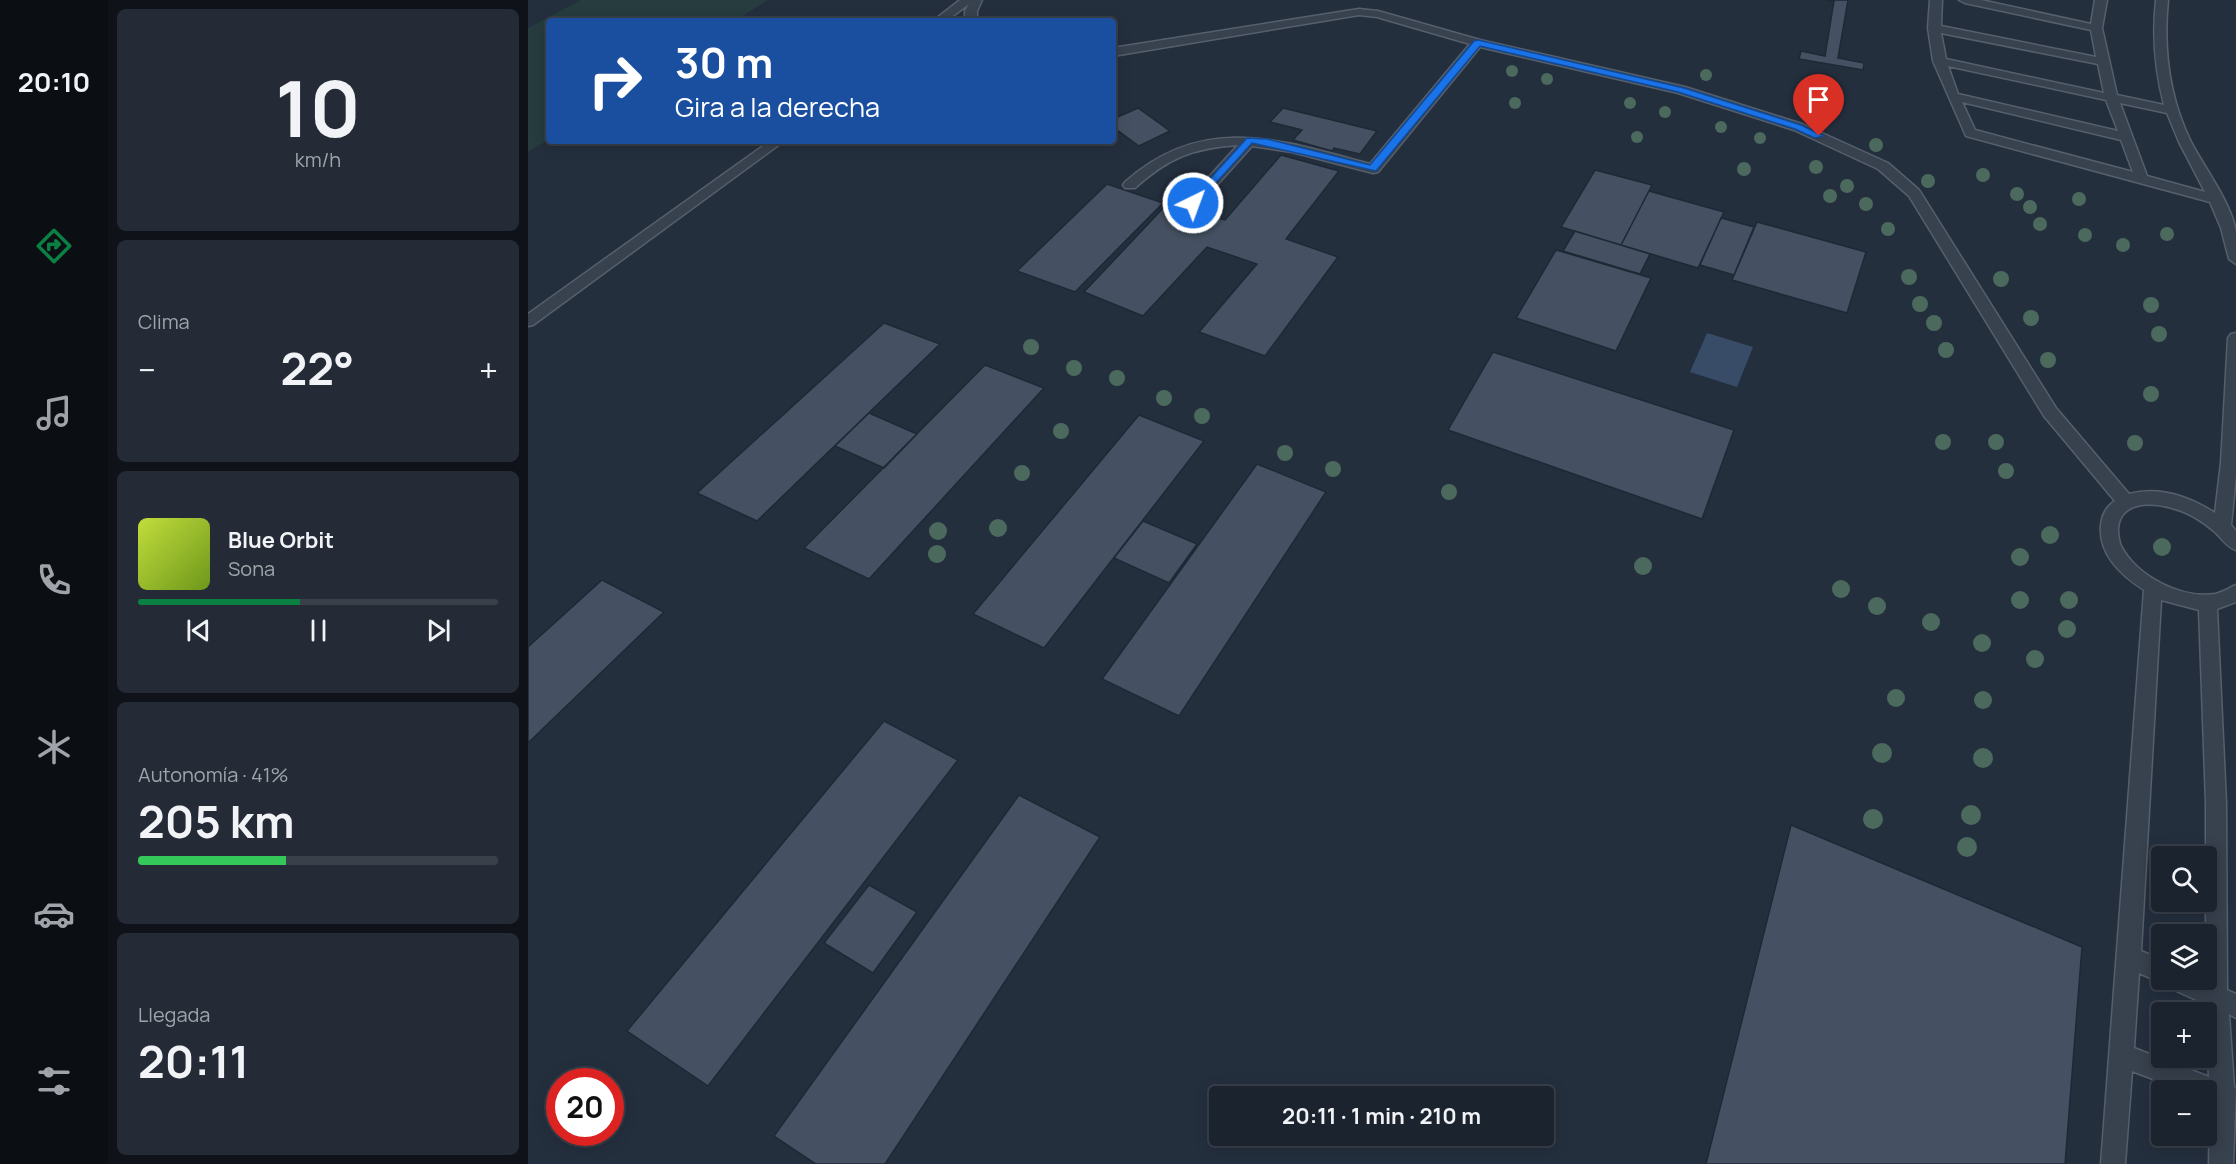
<!DOCTYPE html>
<html lang="es">
<head>
<meta charset="utf-8">
<style>
  body { margin:0; font-family:Manrope,sans-serif; background:#242b36; color:#f1f3f6; height:100vh; display:flex; flex-direction:column; font-size:22px; white-space:nowrap }
  * { box-sizing:border-box; margin:0 }
  p { font-size:20px; color:#a0a4aa }
  .icon { flex:none; width:33px; height:33px; fill:none; stroke:currentColor; stroke-width:2; stroke-linecap:round; stroke-linejoin:round }
  .map { position:relative; flex:1; overflow:hidden }
  .details { display:flex; flex-direction:column; gap:9px; padding:9px; background:#0f1319; width:420px }
  .details>* { flex:none }
  .guide { position:absolute; left:18px; top:18px; width:570px; height:126px; border-radius:6px; box-shadow:0 3px 15px #0003,0 0 0 2px #39404a; background:#1a4fa0; color:#fff; overflow:hidden }
  .buttons { position:absolute; left:1623px; top:846px; display:grid; gap:12px }
  .buttons a { display:grid; place-items:center; width:66px; height:66px; border-radius:6px; background:#1b232e; box-shadow:0 3px 15px #0003,0 0 0 2px #39404a; font-size:30px }
  .speed { position:absolute; left:18px; top:1068px; display:flex; gap:12px; font-size:30px; font-weight:700; text-align:center }
  .speed>* { display:grid; place-content:center; width:78px; height:78px; border-radius:50%; background:#1b232e; box-shadow:0 3px 15px #0003,0 0 0 2px #39404a; line-height:1 }
  .speed .limit { border:9px solid #d22; background:#fff; color:#111 }
  .pin { position:absolute; display:grid; place-items:center; width:51px; height:51px; color:#fff; margin:-62px -26px; border-radius:50% 50% 50% 0; rotate:-45deg; box-shadow:0 0 6px #0007 }
  .pin .icon { rotate:45deg }
  .me { position:absolute; width:66px; margin:-33px; rotate:42deg; stroke-linejoin:round; filter:drop-shadow(0 0 4px #0008) }
  .turn { display:flex; align-items:center; gap:21px; height:126px; padding:0 30px; font-size:27px }
  .turn .icon { width:78px; height:78px; stroke-width:2.5 }
  .turn b { display:block; font-size:42px; line-height:51px }
  .big { font-size:45px; font-weight:700; line-height:1.1 }
  .details .card { flex:1; display:flex; flex-direction:column; justify-content:center; gap:9px; min-width:0; padding:0 21px; border-radius:9px; background:#242b36 }
  .details .dial { align-items:center; gap:0 }
  .dial b { font-size:78px; line-height:1 }
  .song { display:flex; align-items:center; gap:18px }
  .cover { width:72px; height:72px; border-radius:9px; background:linear-gradient(135deg,hsl(70 70% 55%),hsl(80 70% 35%)) }
  .played { height:6px; border-radius:3px; background:linear-gradient(90deg,#0b8043 45%,#39404a 45%) }
  .keys { display:flex; justify-content:space-around; direction:ltr }
  .heat { display:flex; justify-content:space-between; align-items:center; font-size:33px; direction:ltr }
  .charge { height:9px; border-radius:4px; background:linear-gradient(90deg,#34c759 41%,#39404a 0) }
  .trip { position:absolute; left:681px; top:1086px; width:345px; height:60px; border-radius:6px; background:#1b232e; box-shadow:0 3px 15px #0003,0 0 0 2px #39404a; font-weight:700; line-height:60px; text-align:center }
  main { display:flex; flex:1; min-height:0 }
  .menu { display:flex; flex-direction:column; width:108px; justify-content:space-around; align-items:center; background:#0b0e12; color:#a0a4aa }
  .menu .icon { width:42px; height:42px }
  .menu .current { color:#0b8043 }
  .menu b { font-size:27px; color:#f1f3f6 }
  .map>svg:first-child { display:block }
  .green { fill:#263c3f }
  .water { fill:#394c67 }
  .building { fill:#455162; stroke:#1f2835; stroke-width:1.5 }
  .lines { fill:none; stroke-linecap:round; stroke-linejoin:round }
  .service-casing { stroke:#565f6c; stroke-width:3 }
  .service { fill:#38414e; fill-rule:evenodd }
  .tree { fill:#4b6a5d }
  .route { fill:#1a73e8; stroke:#114b97; stroke-width:1.5 }
</style>
</head>
<body>
<main>
<nav class="menu">
<b>20:10</b>
<svg class="icon current" aria-label="directions" viewBox="0 0 24 24"><path d="M12 3l9 9-9 9-9-9zM9 14v-3h6M13 9l2 2-2 2"/></svg>
<svg class="icon" aria-label="music" viewBox="0 0 24 24"><path d="M9 18V5l10-2v13"/><circle cx="6" cy="18" r="3"/><circle cx="16" cy="16" r="3"/></svg>
<svg class="icon" aria-label="phone" viewBox="0 0 24 24"><path d="M5 4h4l2 5-3 2q2 4 5 5l2-3 5 2v4C11 20 4 13 5 4z"/></svg>
<svg class="icon" aria-label="climate" viewBox="0 0 24 24"><path d="M12 3v18M4 7l16 10M4 17L20 7"/></svg>
<svg class="icon" aria-label="car" viewBox="0 0 24 24"><path d="M5 17H2v-5l4-1 3-4h7l3 4 3 1v5h-3M9 17h6M6 11h13"/><circle cx="7" cy="17" r="2"/><circle cx="17" cy="17" r="2"/></svg>
<svg class="icon" aria-label="filters" viewBox="0 0 24 24"><path d="M4 7h16M4 17h16"/><circle cx="9" cy="7" r="2"/><circle cx="15" cy="17" r="2"/></svg>
</nav>
<section class="details">
<div class="card dial"><b>10</b><p>km/h</p></div>
<div class="card"><p>Clima</p>
<div class="heat"><a>−</a><b class="big">22°</b><a>+</a></div>
</div>
<div class="card">
<div class="song"><i class="cover"></i><div><b>Blue Orbit</b><p>Sona</p></div></div>
<div class="played"></div>
<div class="keys"><svg class="icon" aria-label="previous" viewBox="0 0 24 24"><path d="M18 5L8 12l10 7zM5 5v14"/></svg><svg class="icon" aria-label="pause" viewBox="0 0 24 24"><path d="M8 5v14M16 5v14"/></svg><svg class="icon" aria-label="next" viewBox="0 0 24 24"><path d="M6 5l10 7-10 7zM19 5v14"/></svg></div>
</div>
<div class="card"><p>Autonomía · 41%</p><b class="big">205 km</b><div class="charge"></div></div>
<div class="card"><p>Llegada</p><b class="big">20:11</b></div>
</section>
<div class="map">
<svg width="1708" height="1164" viewBox="0 0 1708 1164">
  <rect width="100%" height="100%" fill="#242f3e"/>
  <path class="green" d="M53 0H240L207 21H21V139L0 152V28Z"/>
  <path class="water" d="M1179 333 1225 347 1209 387 1162 372Z"/>
  <path class="building" d="M1298 0H1320L1310 58 1336 63 1335 70 1271 59 1273 51 1297 56 1306 1Z
    M610 108 642 131 611 146 585 127V119Z
    M755 108 849 131 832 154 806 148 804 151 765 140 774 130 742 122Z
    M753 155 811 171 758 239 810 257 737 356 671 332 729 264 679 247 615 316 556 292 640 203 697 220Z
    M1067 170 1124 185 1093 245 1033 227Z
    M579 184 635 203 547 292 489 271Z
    M1121 191 1196 212 1170 268 1093 245Z
    M1193 218 1226 227 1206 275 1172 265Z
    M1229 222 1338 252 1319 313 1204 280Z
    M1047 231 1122 254 1112 274 1035 251Z
    M1028 250 1123 278 1088 351 988 318Z
    M356 323 412 344 229 521 169 493Z
    M965 352 1206 430 1174 519 920 430Z
    M457 365 516 388 341 579 276 548Z
    M341 413 389 434 356 468 307 446Z
    M611 415 676 441 516 648 445 614Z
    M729 464 798 492 651 716 574 679Z
    M615 521 669 544 641 583 586 558Z
    M74 580 136 612 0 743V647Z
    M356 721 430 760 180 1086 99 1031Z
    M491 795 572 837 357 1164H288L246 1136Z
    M1263 825 1554 947 1537 1164H1178Z
    M341 885 389 912 345 973 296 943Z"/>
  <g class="lines">
    <g class="service-casing">
      <path id="service" d="M432 0H454L449 11V21H437V11L441 4 418 21H405Z
        M1402 0H1414L1413 26 1568 57 1563 30 1437 3 1431 0H1453L1563 24 1567 0H1579L1574 28 1589 95 1636 105C1627 70 1624 36 1628 0H1640C1635 50 1641 97 1663 142 1676 167 1704 204 1708 232 1708 242 1708 253 1708 264L1701 259 1693 228 1682 202 1438 136 1405 61 1400 28ZM1413 33 1570 64 1576 93 1418 59ZM1420 66 1578 100 1590 131 1430 94ZM1434 102 1593 140 1605 172 1447 130ZM1592 103 1639 113 1651 142 1677 192 1619 176Z
        M831 9 850 11 952 40 1157 87 1274 124 1360 163 1391 190 1528 408 1601 494C1631 486 1662 497 1687 513L1693 463 1700 338 1703 334 1708 333V475L1703 525 1708 531V550C1699 547 1694 539 1688 533 1676 522 1660 512 1644 508 1623 502 1592 501 1590 529 1590 535 1591 541 1593 546 1609 577 1654 599 1687 594 1695 592 1701 588 1708 585V602L1689 609 1698 803 1699 990 1708 994V1018L1701 1014 1706 1087 1708 1088 1705 1164H1681L1682 1102 1678 1100V1090H1654L1604 1071 1597 1164H1573L1616 590C1594 576 1570 554 1573 525 1574 515 1579 506 1587 501L1516 416 1381 196 1350 169 1266 130 1150 93 952 47 850 172 845 173 764 152 724 146 670 206H660L658 203 660 200 710 145C665 148 640 158 607 188H597L595 185 597 182C676 112 752 140 842 164L942 44 849 17 831 15 585 56V48ZM1633 600 1671 610 1678 803V980H1634V960L1613 951ZM1611 973 1634 983 1639 981 1642 988 1677 1004 1681 1077 1606 1048Z
        M242 141H256L5 325 0 326V314Z"/>
    </g>
    <use href="#service" class="service"/>
  </g>
  <g class="tree">
    <circle cx="984" cy="71" r="6"/>
    <circle cx="1178" cy="75" r="6"/>
    <circle cx="1019" cy="79" r="6"/>
    <circle cx="987" cy="103" r="6"/>
    <circle cx="1102" cy="103" r="6"/>
    <circle cx="1137" cy="112" r="6"/>
    <circle cx="1277" cy="112" r="6"/>
    <circle cx="1193" cy="127" r="6"/>
    <circle cx="1109" cy="137" r="6"/>
    <circle cx="1232" cy="138" r="6"/>
    <circle cx="1348" cy="145" r="7"/>
    <circle cx="1288" cy="167" r="7"/>
    <circle cx="1216" cy="169" r="7"/>
    <circle cx="1455" cy="175" r="7"/>
    <circle cx="1400" cy="181" r="7"/>
    <circle cx="1319" cy="186" r="7"/>
    <circle cx="1489" cy="194" r="7"/>
    <circle cx="1302" cy="196" r="7"/>
    <circle cx="1551" cy="199" r="7"/>
    <circle cx="1338" cy="204" r="7"/>
    <circle cx="1502" cy="207" r="7"/>
    <circle cx="1512" cy="224" r="7"/>
    <circle cx="1360" cy="229" r="7"/>
    <circle cx="1639" cy="234" r="7"/>
    <circle cx="1557" cy="235" r="7"/>
    <circle cx="1595" cy="245" r="7"/>
    <circle cx="1381" cy="277" r="8"/>
    <circle cx="1473" cy="279" r="8"/>
    <circle cx="1392" cy="304" r="8"/>
    <circle cx="1623" cy="305" r="8"/>
    <circle cx="1503" cy="318" r="8"/>
    <circle cx="1406" cy="323" r="8"/>
    <circle cx="1631" cy="334" r="8"/>
    <circle cx="503" cy="347" r="8"/>
    <circle cx="1418" cy="350" r="8"/>
    <circle cx="1520" cy="360" r="8"/>
    <circle cx="546" cy="368" r="8"/>
    <circle cx="589" cy="378" r="8"/>
    <circle cx="1623" cy="394" r="8"/>
    <circle cx="636" cy="398" r="8"/>
    <circle cx="674" cy="416" r="8"/>
    <circle cx="533" cy="431" r="8"/>
    <circle cx="1415" cy="442" r="8"/>
    <circle cx="1468" cy="442" r="8"/>
    <circle cx="1607" cy="443" r="8"/>
    <circle cx="757" cy="453" r="8"/>
    <circle cx="805" cy="469" r="8"/>
    <circle cx="1478" cy="471" r="8"/>
    <circle cx="494" cy="473" r="8"/>
    <circle cx="921" cy="492" r="8"/>
    <circle cx="470" cy="528" r="9"/>
    <circle cx="410" cy="531" r="9"/>
    <circle cx="1522" cy="535" r="9"/>
    <circle cx="1634" cy="547" r="9"/>
    <circle cx="409" cy="554" r="9"/>
    <circle cx="1492" cy="557" r="9"/>
    <circle cx="1115" cy="566" r="9"/>
    <circle cx="1313" cy="589" r="9"/>
    <circle cx="1492" cy="600" r="9"/>
    <circle cx="1541" cy="600" r="9"/>
    <circle cx="1349" cy="606" r="9"/>
    <circle cx="1403" cy="622" r="9"/>
    <circle cx="1539" cy="629" r="9"/>
    <circle cx="1454" cy="643" r="9"/>
    <circle cx="1507" cy="659" r="9"/>
    <circle cx="1368" cy="698" r="9"/>
    <circle cx="1455" cy="700" r="9"/>
    <circle cx="1354" cy="753" r="10"/>
    <circle cx="1455" cy="758" r="10"/>
    <circle cx="1443" cy="815" r="10"/>
    <circle cx="1345" cy="819" r="10"/>
    <circle cx="1439" cy="847" r="10"/>
  </g>
  <path class="route" d="M950 40 1156 88 1273 125 1296 136 1287 138 1267 129 1150 92 952 46 848 171 724 143 668 205H661L660 203 719 138 739 139 842 165 946 41Z"/>
</svg>
<div class="buttons">
<a><svg class="icon" aria-label="search" viewBox="0 0 24 24"><circle cx="10" cy="10" r="6"/><path d="M15 15l6 6"/></svg></a>
<a><svg class="icon" aria-label="layers" viewBox="0 0 24 24"><path d="M12 4l9 5-9 5-9-5zM3 14l9 5 9-5"/></svg></a>
<a>+</a>
<a>−</a>
</div>
<div class="speed"><div class="limit">20</div></div>
<div class="pin" style="left:1291px;top:136px;background:#d93025"><svg class="icon" aria-label="arrive" viewBox="0 0 24 24"><path d="M6 21V4h12l-3 4 3 4H6"/></svg></div>
<svg class="me" style="left:665px;top:203px" viewBox="-20 -20 40 40"><circle r="17" fill="#1a73e8" stroke="#fff" stroke-width="3"/><path d="M0-11L8 9 0 5-8 9z" fill="#fff"/></svg>
<div class="trip">20:11 · 1 min · 210 m</div>
<div class="guide">
<div class="turn"><svg class="icon" aria-label="right" viewBox="0 0 24 24"><path d="M7 20v-9h11M14 6l5 5-5 5"/></svg><div><b>30 m</b>Gira a la derecha</div></div>
</div>
</div>
</main>
</body>
</html>
